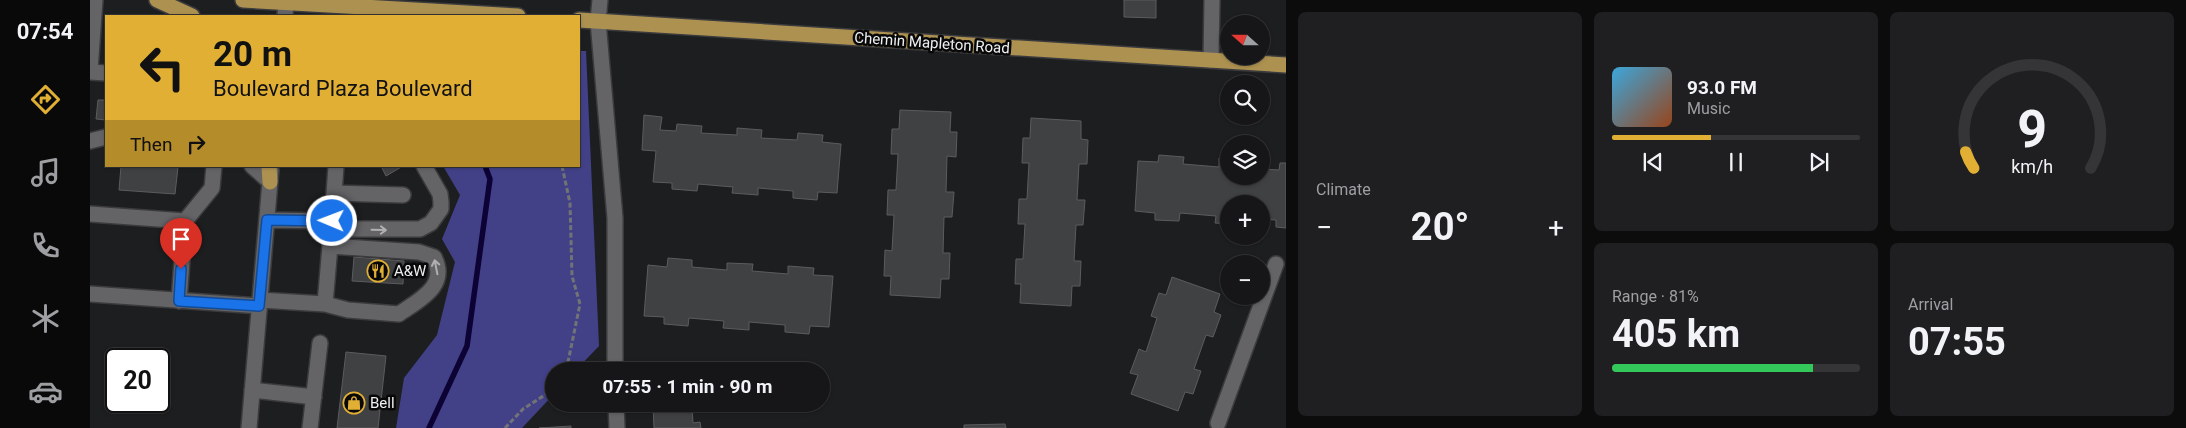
<!DOCTYPE html>
<html lang="en">
<head>
<meta charset="utf-8">
<style>
  body { margin:0; font-family:Roboto,sans-serif; background:#1f1f21; color:#f1f3f6; height:100vh; display:flex; flex-direction:column; font-size:19px; white-space:nowrap }
  * { box-sizing:border-box; margin:0 }
  p { font-size:16px; color:#9e9fa2 }
  .icon { flex:none; width:28px; height:28px; fill:none; stroke:currentColor; stroke-width:2; stroke-linecap:round; stroke-linejoin:round }
  .map { position:relative; flex:1; overflow:hidden }
  .side { display:flex; flex-direction:column; gap:12px; padding:12px; background:#0c0c0d; width:900px }
  .side>* { flex:none }
  .guide { position:absolute; left:15px; top:15px; width:475px; height:152px; border-radius:0px; box-shadow:0 1px 4px #0004,0 0 0 1px #353537; background:#e1af34; color:#111; overflow:hidden }
  .needle { width:32px; rotate:291deg }
  .controls { position:absolute; left:1130px; top:15px; display:grid; gap:10px }
  .controls a { display:grid; place-items:center; width:50px; height:50px; border-radius:50%; background:#161618; box-shadow:0 1px 4px #0004,0 0 0 1px #353537; font-size:25px }
  .speed { position:absolute; left:15px; top:348px; display:flex; gap:10px; font-size:25px; font-weight:700; text-align:center }
  .speed>* { display:grid; place-content:center; width:65px; height:65px; border-radius:50%; background:#161618; box-shadow:0 1px 4px #0004,0 0 0 1px #353537; line-height:1 }
  .speed .limit { border:2px solid #111; border-radius:8px; background:#fff; color:#111 }
  .pin { position:absolute; display:grid; place-items:center; width:42px; height:42px; color:#fff; margin:-51px -21px; border-radius:50% 50% 50% 0; rotate:-45deg; box-shadow:0 0 5px #0007 }
  .pin .icon { rotate:45deg }
  .me { position:absolute; width:55px; margin:-28px; rotate:271deg; stroke-linejoin:round; filter:drop-shadow(0 0 4px #0008) }
  .turn { display:flex; align-items:center; gap:18px; height:105px; padding:0 25px; font-size:22px }
  .turn .icon { width:65px; height:65px; stroke-width:2.5 }
  .turn b { display:block; font-size:35px; line-height:42px }
  .then { display:flex; align-items:center; height:48px; padding:0 25px; background:#0003; gap:10px; font-size:19px }
  .big { font-size:38px; font-weight:700; line-height:1.1 }
  .side .widget { flex:1; display:flex; flex-direction:column; justify-content:center; gap:8px; min-width:0; padding:0 18px; border-radius:8px; background:#1f1f21 }
  .side .dial { align-items:center; gap:0 }
  .dial svg { height:130px; overflow:visible; fill:none; stroke:#353537; stroke-width:7; stroke-linecap:round; text-anchor:middle }
  .dial text { fill:#f1f3f6; stroke:none }
  .song { display:flex; align-items:center; gap:15px }
  .cover { width:60px; height:60px; border-radius:8px; background:linear-gradient(135deg,hsl(200 70% 55%),hsl(20 70% 35%)) }
  .played { height:5px; border-radius:2px; background:linear-gradient(90deg,#e1af34 40%,#353537 40%) }
  .keys { display:flex; justify-content:space-around; direction:ltr }
  .heat { display:flex; justify-content:space-between; align-items:center; font-size:28px; direction:ltr }
  .charge { height:8px; border-radius:4px; background:linear-gradient(90deg,#34c759 81%,#353537 0) }
  .side .tiles { flex:1; display:grid; gap:12px; grid-template-columns:repeat(3,1fr) }
  .widget:first-child { grid-row:span 2 }
  .trip { position:absolute; left:455px; top:362px; width:285px; height:50px; border-radius:25px; background:#161618; box-shadow:0 1px 4px #0004,0 0 0 1px #353537; font-weight:700; line-height:50px; text-align:center }
  main { display:flex; flex:1; min-height:0 }
  .tab-bar { display:flex; flex-direction:column; width:90px; justify-content:space-around; align-items:center; background:#09090a; color:#9e9fa2 }
  .tab-bar .icon { width:35px; height:35px }
  .tab-bar .current { color:#e1af34 }
  .tab-bar b { font-size:22px; color:#f1f3f6 }
  .map>svg:first-child { display:block }
  .forest { fill:#424188 }
  .lines { fill:none; stroke-linecap:round; stroke-linejoin:round }
  .stream { stroke:#0c0233; stroke-width:5.5 }
  .building { fill:#404143; stroke:#5c5c5f }
  .minor-casing { stroke:#3b3b3d; stroke-width:18 }
  .major-casing { stroke:#3b3b3d; stroke-width:18 }
  .path { stroke:#727375; stroke-width:3; stroke-dasharray:5 2.5; stroke-linecap:butt }
  .minor { stroke:#646467; stroke-width:15 }
  .major { stroke:#ad9150; stroke-width:15 }
  .oneway { stroke:#b0b0b2 }
  .route-casing { stroke:#114b97; stroke-width:12 }
  .route { stroke:#1a73e8; stroke-width:9 }
  .labels { text-anchor:middle; dominant-baseline:central; stroke-width:5; stroke-linejoin:round; paint-order:stroke }
  .street-label { font-size:15px; fill:#eeeff0; stroke:#080809 }
  .poi-label { font-size:15px; fill:#eeeff0; stroke:#080809; text-anchor:start }
</style>
</head>
<body>
<main>
<nav class="tab-bar">
<b>07:54</b>
<svg class="icon current" aria-label="directions" viewBox="0 0 24 24"><path d="M12 3l9 9-9 9-9-9zM9 14v-3h6M13 9l2 2-2 2"/></svg>
<svg class="icon" aria-label="music" viewBox="0 0 24 24"><path d="M9 18V5l10-2v13"/><circle cx="6" cy="18" r="3"/><circle cx="16" cy="16" r="3"/></svg>
<svg class="icon" aria-label="phone" viewBox="0 0 24 24"><path d="M5 4h4l2 5-3 2q2 4 5 5l2-3 5 2v4C11 20 4 13 5 4z"/></svg>
<svg class="icon" aria-label="climate" viewBox="0 0 24 24"><path d="M12 3v18M4 7l16 10M4 17L20 7"/></svg>
<svg class="icon" aria-label="car" viewBox="0 0 24 24"><path d="M5 17H2v-5l4-1 3-4h7l3 4 3 1v5h-3M9 17h6M6 11h13"/><circle cx="7" cy="17" r="2"/><circle cx="17" cy="17" r="2"/></svg>
</nav>
<div class="map">
<svg width="1196" height="428" viewBox="0 0 1196 428">
  <rect width="100%" height="100%" fill="#1d1e20"/>
  <path class="forest" d="M489 51H496L509 346 485 371H464V394L432 428H306L314 378 347 335 365 262 352 239 370 195 353 166H489Z"/>
  <g class="lines">
    <path class="stream" d="M339 428 377 346 400 179 395 166"/>
  </g>
  <path class="building" d="M1034 0H1066V18L1034 17Z
    M8 100H16V120L6 119Z
    M810 110 861 112 860 132H867L866 157 857 156 856 192H864L862 217H854L853 253H860L859 279H851L850 298 800 295 801 276H794L795 250 802 251 804 215H797L798 190H806L808 154H801L802 129H809Z
    M554 115 572 117 570 130 586 131 587 124 612 126 611 133 647 135V128L672 130 671 138 707 140 708 133 733 135 732 142 751 144 747 193 728 192 727 200 703 198V191L668 188V195L642 193 643 187 608 184 607 191 582 189V183L563 182 566 151 552 150Z
    M941 118 991 121V139L998 140 997 164H989L987 200H995L993 225H986L984 261H991L990 286H982L981 306 930 303 931 284H925L926 259H933L935 224H928L929 199H937L939 163H932L933 138H940Z
    M1069 155 1094 157 1093 164 1129 167V158L1139 159V176H1171V169L1189 170 1190 163H1196V228L1186 227V220L1171 219V204H1139V224L1125 223 1126 216 1090 213 1089 221 1065 220V213L1045 211 1048 161 1068 162Z
    M31 166 88 167 85 194 29 190Z
    M291 166H313L296 176Z
    M264 257 314 261 313 284 262 281Z
    M578 258 602 260V267L637 270V263L663 264 662 271 698 274V266L724 268 723 275 743 276 739 327 720 326 719 334 695 332V325L659 322V330L633 328 634 321 599 318 598 326 574 324V317L554 316 558 265 577 267Z
    M1082 277 1130 294 1124 312 1131 315 1123 337 1116 335 1104 369 1111 371 1103 394 1095 392 1088 411 1041 394 1048 375 1040 373 1049 349 1056 352 1067 318 1061 316 1069 293 1076 295Z
    M256 352 296 356 288 428H247Z
    M563 404H610V407H602L603 423 610 422 611 428H564Z
    M915 424 916 428H874V425Z
    M481 426V428H449Z"/>
  <g class="lines">
    <g class="minor-casing">
      <path id="minor" d="M510 0 508 21 525 218V371
        M195 16 196 0
        M1121 60 1122 0
        M0 71 5 0
        M0 72 16 73
        M0 141 16 137
        M162 166 180 182
        M244 193 313 195
        M0 214 95 221 89 301
        M177 220 242 221 256 229H330L341 223 351 209V202L350 194 334 166
        M95 221 122 188 124 166
        M242 221 246 166
        M0 294 169 306
        M170 300 235 304 258 310 309 314C329 300 359 286 344 257L329 252 240 246 235 304
        M162 390 224 397
        M526 404 527 428
        M1128 423 1186 264
        M159 428 181 170
        M220 428 230 343"/>
    </g>
    <g class="major-casing">
      <path id="major" d="M67 0 102 16
        M153 0 428 16
        M489 20 1196 65
        M179 166 180 182"/>
    </g>
    <path class="path" d="M472 166 480 203 482 276 490 304 477 367 509 363
      M415 428 433 409 461 391 464 387"/>
    <use href="#minor" class="minor"/>
    <use href="#major" class="major"/>
  </g>
  <defs><path id="oneway-shaft" d="M-6 0H5M1.5-3L5.5 0L1.5 3" fill="none" stroke-width="1.6" stroke-linecap="round" stroke-linejoin="round" transform="scale(1.25)"/></defs>
  <g class="oneway">
    <use href="#oneway-shaft" transform="translate(289 230) rotate(1)"/>
    <use href="#oneway-shaft" transform="translate(346 267) rotate(-101)"/>
  </g>
  <g class="lines">
    <g class="route-casing">
      <path id="route" d="M91 269 89 301 169 306 177 220 242 221"/>
    </g>
    <use href="#route" class="route"/>
  </g>
  <defs>
    <g id="restaurant-ring" transform="scale(1.125)"><circle r="9.5" fill="#080809" stroke="#e1af34" stroke-width="1.5"/><path d="M-5-6h1v4h1v-4h1v4h1v-4h1v5L-1.5 .5V6h-2V.5L-5-1ZM5-6V6H3V1.5H1.5Q1.5-4 5-6Z" fill="#e1af34"/></g>
    <g id="shop-ring" transform="scale(1.125)"><circle r="9.5" fill="#080809" stroke="#e1af34" stroke-width="1.5"/><path d="M-5-2.5h2.3a2.7 3.5 0 0 1 5.4 0H5L5.5 6h-11ZM-1.5-2.5h3a1.5 2.3 0 0 0-3 0Z" fill="#e1af34"/></g>
  </defs>
  <g fill-rule="evenodd">
    <use href="#restaurant-ring" x="288" y="271"/>
    <use href="#shop-ring" x="264" y="403"/>
  </g>
  <g class="labels">
    <g class="street-label">
      <text transform="translate(842 43) rotate(4)">Chemin Mapleton Road</text>
    </g>
    <g class="poi-label">
      <text x="304" y="271">A&amp;W</text>
      <text x="280" y="403">Bell</text>
    </g>
  </g>
</svg>
<div class="controls">
<a><svg class="needle" viewBox="-14 -14 28 28"><path d="M0-13l5 13h-10z" fill="#e53935"/><path d="M0 13l5-13h-10z" fill="#9e9fa2"/></svg></a>
<a><svg class="icon" aria-label="search" viewBox="0 0 24 24"><circle cx="10" cy="10" r="6"/><path d="M15 15l6 6"/></svg></a>
<a><svg class="icon" aria-label="layers" viewBox="0 0 24 24"><path d="M12 4l9 5-9 5-9-5zM3 14l9 5 9-5"/></svg></a>
<a>+</a>
<a>−</a>
</div>
<div class="speed"><div class="limit">20</div></div>
<div class="pin" style="left:91px;top:269px;background:#d93025"><svg class="icon" aria-label="arrive" viewBox="0 0 24 24"><path d="M6 21V4h12l-3 4 3 4H6"/></svg></div>
<svg class="me" style="left:242px;top:221px" viewBox="-20 -20 40 40"><circle r="17" fill="#1a73e8" stroke="#fff" stroke-width="3"/><path d="M0-11L8 9 0 5-8 9z" fill="#fff"/></svg>
<div class="trip">07:55 · 1 min · 90 m</div>
<div class="guide">
<div class="turn"><svg class="icon" aria-label="left" viewBox="0 0 24 24"><path d="M17 20v-9H6M10 6l-5 5 5 5"/></svg><div><b>20 m</b>Boulevard Plaza Boulevard</div></div>
<div class="then">Then<svg class="icon" aria-label="right" viewBox="0 0 24 24"><path d="M7 20v-9h11M14 6l5 5-5 5"/></svg></div>
</div>
</div>
<section class="side">
<div class="tiles">
<div class="widget"><p>Climate</p>
<div class="heat"><a>−</a><b class="big">20°</b><a>+</a></div>
</div>
<div class="widget">
<div class="song"><i class="cover"></i><div><b>93.0 FM</b><p>Music</p></div></div>
<div class="played"></div>
<div class="keys"><svg class="icon" aria-label="previous" viewBox="0 0 24 24"><path d="M18 5L8 12l10 7zM5 5v14"/></svg><svg class="icon" aria-label="pause" viewBox="0 0 24 24"><path d="M8 5v14M16 5v14"/></svg><svg class="icon" aria-label="next" viewBox="0 0 24 24"><path d="M6 5l10 7-10 7zM19 5v14"/></svg></div>
</div>
<div class="widget dial"><svg viewBox="0 0 100 80">
<path d="M14 69A42 42 0 1 1 86 69"/>
<path d="M14 69A42 42 0 0 1 9 59" stroke="#e1af34"/>
<text x="50" y="56" font-size="32" font-weight="700">9</text>
<text x="50" y="72" font-size="11">km/h</text>
</svg></div>
<div class="widget"><p>Range · 81%</p><b class="big">405 km</b><div class="charge"></div></div>
<div class="widget"><p>Arrival</p><b class="big">07:55</b></div>
</div>
</section>
</main>
</body>
</html>
